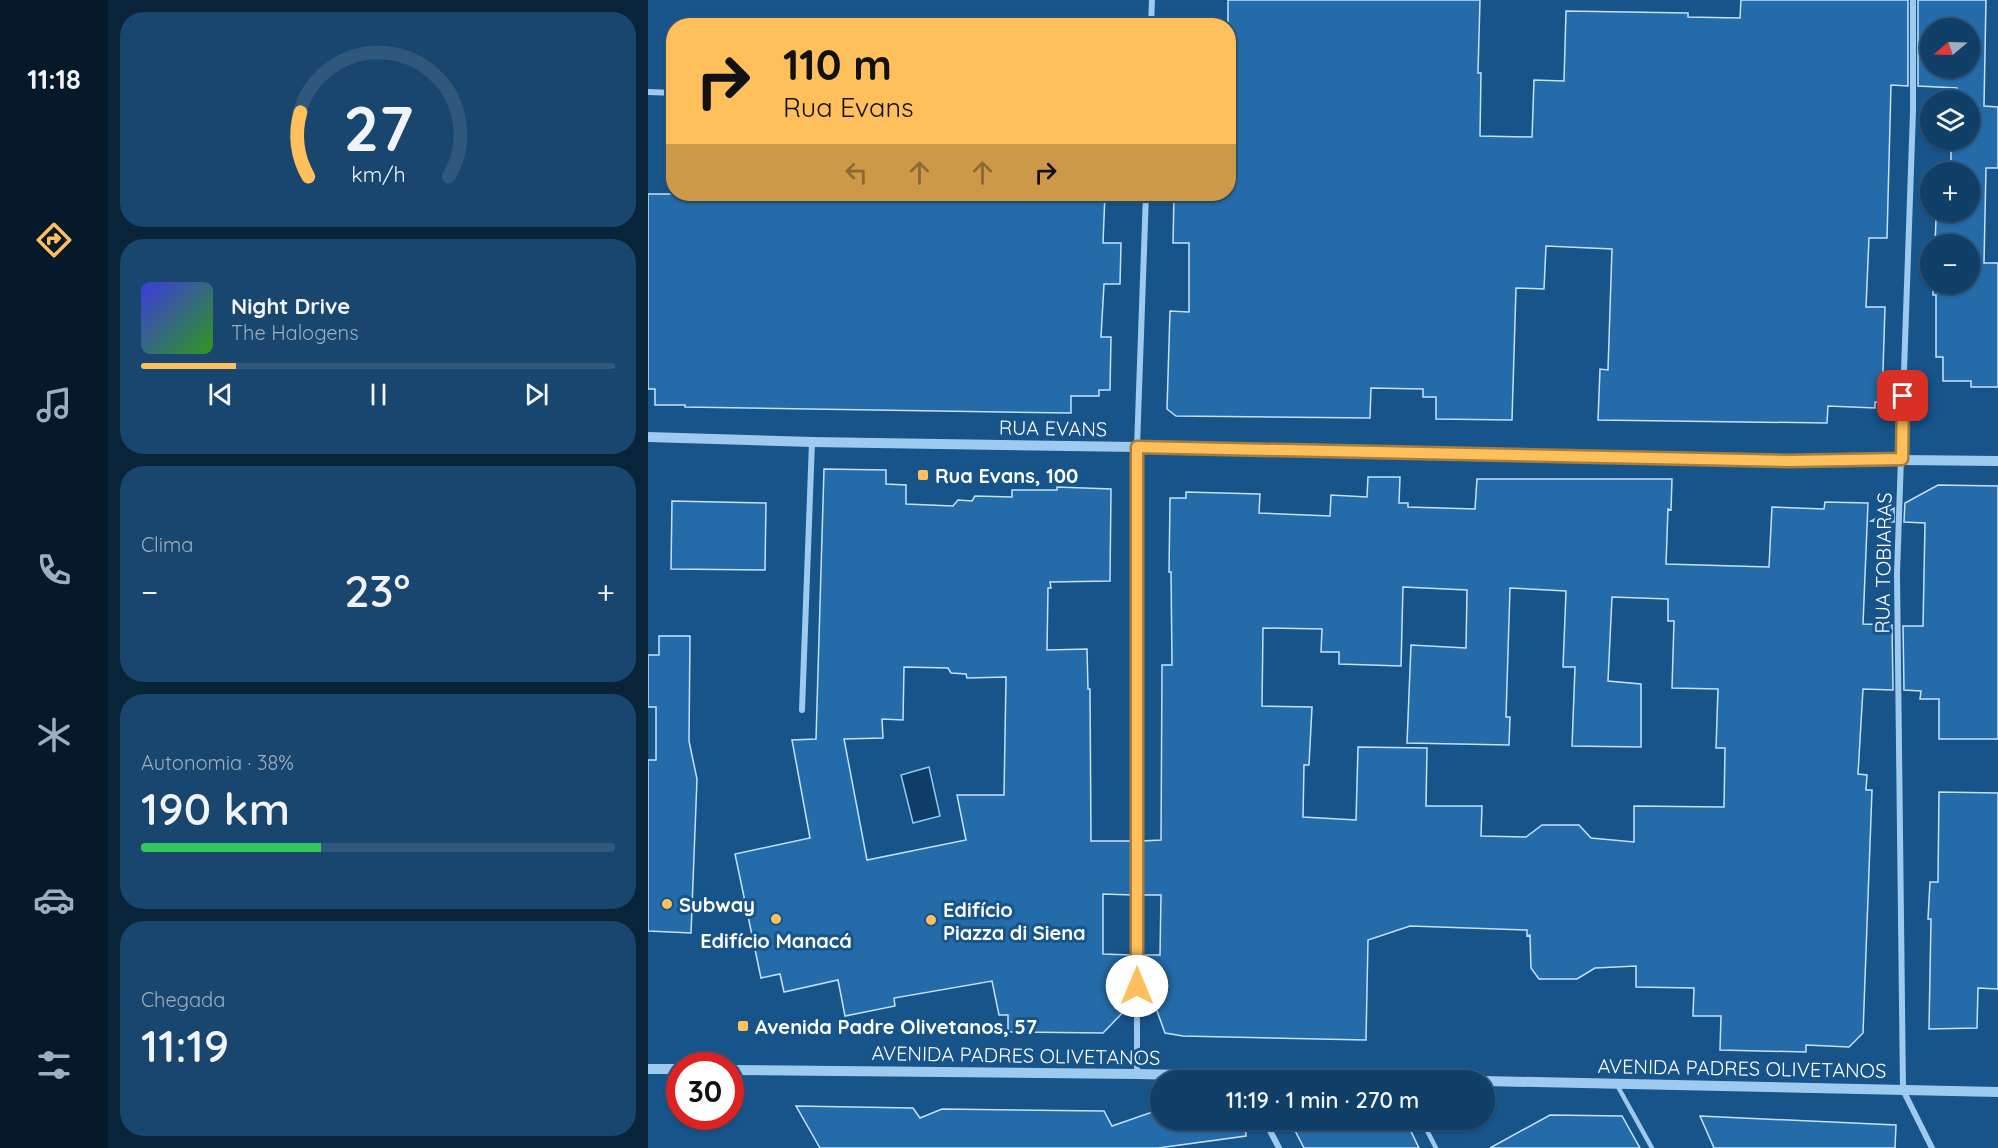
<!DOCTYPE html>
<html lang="pt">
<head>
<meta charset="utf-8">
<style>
  body { margin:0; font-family:Quicksand,sans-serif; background:#19466e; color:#f1f3f6; height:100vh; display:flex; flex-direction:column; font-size:22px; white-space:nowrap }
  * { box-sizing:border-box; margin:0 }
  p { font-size:20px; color:#9cafc0 }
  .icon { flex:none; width:33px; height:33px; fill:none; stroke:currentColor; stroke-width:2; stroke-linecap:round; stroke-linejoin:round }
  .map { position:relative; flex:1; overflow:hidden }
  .sheet { display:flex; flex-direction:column; gap:12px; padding:12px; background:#092339; width:540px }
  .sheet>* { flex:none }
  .top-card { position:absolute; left:18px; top:18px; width:570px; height:183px; border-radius:24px; box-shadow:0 2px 4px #0004,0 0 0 2px #30587c; background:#ffc05c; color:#111; overflow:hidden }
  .needle { width:39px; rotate:251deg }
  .fabs { position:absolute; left:1272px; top:18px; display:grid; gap:12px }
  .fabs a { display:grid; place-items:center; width:60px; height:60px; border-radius:50%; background:#103f68; box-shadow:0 2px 4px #0004,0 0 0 2px #30587c; font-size:30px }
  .speed { position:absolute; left:18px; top:1052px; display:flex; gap:12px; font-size:30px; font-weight:700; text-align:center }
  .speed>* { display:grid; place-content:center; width:78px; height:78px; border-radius:50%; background:#103f68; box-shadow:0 2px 4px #0004,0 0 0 2px #30587c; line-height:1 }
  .speed .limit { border:9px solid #d22; background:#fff; color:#111 }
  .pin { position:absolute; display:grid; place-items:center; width:51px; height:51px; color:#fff; margin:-26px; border-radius:12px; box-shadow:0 3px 9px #0006 }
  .me { position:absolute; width:66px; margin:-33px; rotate:0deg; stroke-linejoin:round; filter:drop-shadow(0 0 4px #0008) }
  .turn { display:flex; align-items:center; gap:21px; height:126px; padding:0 18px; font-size:27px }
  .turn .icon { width:78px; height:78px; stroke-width:2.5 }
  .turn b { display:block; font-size:42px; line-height:51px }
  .lanes { display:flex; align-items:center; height:57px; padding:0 18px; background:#0003; justify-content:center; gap:30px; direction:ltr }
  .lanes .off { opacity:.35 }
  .big { font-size:45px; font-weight:600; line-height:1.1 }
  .sheet .widget { flex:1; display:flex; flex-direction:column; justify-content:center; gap:9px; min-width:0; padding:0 21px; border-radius:24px; background:#19466e }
  .sheet .dial { align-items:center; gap:0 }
  .dial svg { height:156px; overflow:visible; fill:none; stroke:#30587c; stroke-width:7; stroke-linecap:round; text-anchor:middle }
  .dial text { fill:#f1f3f6; stroke:none }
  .song { display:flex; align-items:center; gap:18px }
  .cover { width:72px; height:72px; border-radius:9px; background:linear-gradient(135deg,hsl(240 70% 55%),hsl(110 70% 35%)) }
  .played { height:6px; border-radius:3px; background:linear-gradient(90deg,#ffc05c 20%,#30587c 20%) }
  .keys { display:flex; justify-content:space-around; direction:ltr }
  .heat { display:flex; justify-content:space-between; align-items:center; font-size:33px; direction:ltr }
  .charge { height:9px; border-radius:4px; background:linear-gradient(90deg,#34c759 38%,#30587c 0) }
  .trip { position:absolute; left:502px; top:1070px; width:345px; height:60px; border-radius:30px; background:#103f68; box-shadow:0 2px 4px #0004,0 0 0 2px #30587c; font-weight:600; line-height:60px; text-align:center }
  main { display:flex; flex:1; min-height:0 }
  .tab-bar { display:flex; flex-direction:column; width:108px; justify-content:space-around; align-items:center; background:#06192a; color:#9cafc0 }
  .tab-bar .icon { width:42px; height:42px }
  .tab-bar .on { color:#ffc05c }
  .tab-bar b { font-size:27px; color:#f1f3f6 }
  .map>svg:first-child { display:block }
  .water { fill:#0e3d67; stroke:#91c7f1; stroke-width:1.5 }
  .building { fill:#246ca9; stroke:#c4e2fb; stroke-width:1.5; fill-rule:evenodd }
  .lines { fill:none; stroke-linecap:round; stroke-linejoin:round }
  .service { stroke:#9ecaef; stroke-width:4.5 }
  .minor { stroke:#9ecaef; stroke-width:6 }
  .tertiary { stroke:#9ecaef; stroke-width:10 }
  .route-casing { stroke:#a67d3c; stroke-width:15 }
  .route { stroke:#ffc05c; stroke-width:10 }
  .poi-dot { fill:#ffc05c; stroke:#16548a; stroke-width:2 }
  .labels { text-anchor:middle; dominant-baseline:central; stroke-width:6; stroke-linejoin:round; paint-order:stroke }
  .street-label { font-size:20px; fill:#fff; stroke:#16548a }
  .poi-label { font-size:20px; font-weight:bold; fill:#fff; stroke:#16548a; text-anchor:start }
</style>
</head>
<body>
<main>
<nav class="tab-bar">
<b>11:18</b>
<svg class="icon on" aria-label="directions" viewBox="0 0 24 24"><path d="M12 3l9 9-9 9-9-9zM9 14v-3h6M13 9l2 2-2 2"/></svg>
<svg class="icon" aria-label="music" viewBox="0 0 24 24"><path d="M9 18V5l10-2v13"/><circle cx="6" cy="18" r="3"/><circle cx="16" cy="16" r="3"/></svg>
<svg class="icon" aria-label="phone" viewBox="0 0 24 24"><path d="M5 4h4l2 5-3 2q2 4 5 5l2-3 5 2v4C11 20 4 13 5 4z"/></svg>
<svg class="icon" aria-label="climate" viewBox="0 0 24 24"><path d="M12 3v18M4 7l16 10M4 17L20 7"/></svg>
<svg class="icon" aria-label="car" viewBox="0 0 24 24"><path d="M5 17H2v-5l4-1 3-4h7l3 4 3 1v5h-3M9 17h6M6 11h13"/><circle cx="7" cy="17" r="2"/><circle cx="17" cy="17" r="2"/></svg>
<svg class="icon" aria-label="filters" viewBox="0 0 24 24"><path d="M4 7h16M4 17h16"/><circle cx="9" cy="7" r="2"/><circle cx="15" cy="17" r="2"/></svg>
</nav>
<section class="sheet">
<div class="widget dial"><svg viewBox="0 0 100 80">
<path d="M14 69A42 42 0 1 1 86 69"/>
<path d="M14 69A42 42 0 0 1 10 36" stroke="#ffc05c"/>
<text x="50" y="56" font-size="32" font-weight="700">27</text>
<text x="50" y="72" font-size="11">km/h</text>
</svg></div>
<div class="widget">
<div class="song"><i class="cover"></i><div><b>Night Drive</b><p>The Halogens</p></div></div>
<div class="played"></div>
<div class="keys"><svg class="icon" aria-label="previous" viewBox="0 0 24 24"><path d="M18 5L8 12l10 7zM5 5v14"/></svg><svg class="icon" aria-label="pause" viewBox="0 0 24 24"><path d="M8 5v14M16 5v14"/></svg><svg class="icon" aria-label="next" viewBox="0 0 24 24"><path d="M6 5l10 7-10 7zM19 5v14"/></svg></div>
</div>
<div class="widget"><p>Clima</p>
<div class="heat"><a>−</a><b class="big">23°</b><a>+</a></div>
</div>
<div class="widget"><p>Autonomia · 38%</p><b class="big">190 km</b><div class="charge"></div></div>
<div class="widget"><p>Chegada</p><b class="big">11:19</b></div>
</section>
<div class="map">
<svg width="1350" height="1148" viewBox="0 0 1350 1148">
  <rect width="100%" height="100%" fill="#16548a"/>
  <path class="water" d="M281 767 292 816 265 823 253 775Z"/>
  <path class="building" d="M580 0H832L830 73H833L832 136 884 137 886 80 916 81 918 11 1040 13V17L1092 18 1093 0H1260V86L1243 85 1239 238H1221L1218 307H1237L1234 403 1227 402V408L1180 406 1179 423 950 420 952 369 960 370 964 249 898 246 896 289 868 288 864 420 788 419V397H775V389L723 388 722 418 528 416 519 409 522 311 541 312V243H525L526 194H580Z
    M1270 0H1338L1336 106 1350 107V168H1338L1336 263H1350V387H1323V381H1295V357H1288V295H1285V284H1322V244H1287L1288 219 1303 220V212H1322V172H1303V142H1307V140H1322V100H1308L1309 88 1270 86ZM1282 28H1322V68H1282Z
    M0 194H457L455 243H473L472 284H456L453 337H463L462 390H451V396H423V413L37 407V405H7V389H0Z
    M176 469 238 470V484L258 485V504L305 506 310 500 324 501 327 496 364 497V490H409V487L463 489 462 581 402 582 403 588H400L399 650 439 649 440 689H442L443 841H484V895L455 894V954L484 955V1003L455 1033 360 1032V1015H351L344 981 246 998 247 1006 197 1016 190 980 136 992 132 974 113 978 87 854 162 838 144 740 168 739ZM256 667 300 668 303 673 318 674 319 678 358 677 356 795H309L318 840 219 860 196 739 235 738 234 719 255 720Z
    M720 477H752L751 503H760V507L827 509 829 479H1024L1023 510 1020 509 1018 564 1121 567 1124 507 1176 509 1177 502 1220 503 1215 624 1244 625 1245 690 1215 689 1210 774 1219 775 1218 790H1224L1215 1033 1201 1047 1158 1045V1052L1072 1050 1073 1016H1045L1046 988 988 987V966L947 968 929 979H891L883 968 882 935 879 936V930L762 926 720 940 718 1040 535 1036 517 1033 500 986 494 992V955H512L513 895H494V841L513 840 514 665H524L523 572H521L522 498H538V492L612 494 611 513 682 516 683 495 719 497ZM755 587 819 590 818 648 763 645 759 743 861 745 862 717H858L862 588 918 591 915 667H927L924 746 993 747V684L960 681 964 597 1020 599V621H1026L1024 688 1070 689 1068 748H1077L1076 807 986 806V842L943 838 931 825H894L878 837 833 836 834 806H778L779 748 710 747 708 820 655 817 656 765H661L664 707 614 706 615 628 674 629 673 652H691V664L753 666Z
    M1290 485 1350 486V739H1291V699H1272L1273 691 1256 690 1255 626H1275L1277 523 1256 522 1257 503Z
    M24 501 118 503 117 570 23 569Z
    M1246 508V522L1223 521Z
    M11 636H42L41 741 49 779 43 933 0 931V760H8V707H0V655H11Z
    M1291 792 1350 793V989L1330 988 1329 1028 1281 1029 1283 919H1280L1282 882H1290Z
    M148 1106 265 1108 272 1118 294 1109 456 1111 464 1126 513 1109V1119H597L598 1136 510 1148H172Z
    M902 1115 974 1116 992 1148H842Z
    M1052 1116 1248 1125 1247 1148H1066Z
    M641 1119H757L771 1148H656Z"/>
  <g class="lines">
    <path class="service" d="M969 1085 1004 1148
      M773 1119 788 1148"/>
    <path class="minor" d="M1265 0V111L1249 574 1255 1090 1284 1148
      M503 26 504 0
      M0 92 26 93
      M154 710 164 442
      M489 1074V447L498 194
      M616 1119 631 1148"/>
    <path class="tertiary" d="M0 437 164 442 489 447 1141 461 1254 460 1350 461
      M0 1069H32
      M82 1070 489 1074 797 1080
      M837 1081 1350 1092"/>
  </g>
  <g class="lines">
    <g class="route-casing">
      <path id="route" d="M489 986V447L1141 461 1254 459 1255 396"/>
    </g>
    <use href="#route" class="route"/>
  </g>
  <g class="poi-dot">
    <rect x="269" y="469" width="12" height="12" rx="3"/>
    <circle cx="19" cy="904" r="6"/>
    <circle cx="128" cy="919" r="6"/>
    <circle cx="283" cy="920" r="6"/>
    <rect x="89" y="1020" width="12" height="12" rx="3"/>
  </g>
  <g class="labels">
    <g class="street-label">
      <text transform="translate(405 428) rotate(1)">RUA EVANS</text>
      <text transform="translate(1235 563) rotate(-89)">RUA TOBIARAS</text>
      <text transform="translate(368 1055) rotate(1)">AVENIDA PADRES OLIVETANOS</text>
      <text transform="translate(1094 1068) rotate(1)">AVENIDA PADRES OLIVETANOS</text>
    </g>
    <g class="poi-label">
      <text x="287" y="475">Rua Evans, 100</text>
      <text x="31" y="904">Subway</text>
      <text x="295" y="909">Edifício<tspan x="295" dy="23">Piazza di Siena</tspan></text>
      <text x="128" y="940" text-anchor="middle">Edifício Manacá</text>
      <text x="107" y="1026">Avenida Padre Olivetanos, 57</text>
    </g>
  </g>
</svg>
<div class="fabs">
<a><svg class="needle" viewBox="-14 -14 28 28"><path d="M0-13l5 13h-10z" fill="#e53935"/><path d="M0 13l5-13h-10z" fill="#9cafc0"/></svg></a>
<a><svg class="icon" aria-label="layers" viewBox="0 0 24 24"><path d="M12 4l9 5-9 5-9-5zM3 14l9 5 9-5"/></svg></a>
<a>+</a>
<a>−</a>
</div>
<div class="speed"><div class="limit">30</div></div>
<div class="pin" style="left:1255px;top:396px;background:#d93025"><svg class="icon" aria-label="arrive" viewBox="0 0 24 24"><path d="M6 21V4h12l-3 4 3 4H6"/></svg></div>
<svg class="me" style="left:489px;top:986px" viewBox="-20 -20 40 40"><circle r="19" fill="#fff"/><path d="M0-13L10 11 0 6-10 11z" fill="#ffc05c"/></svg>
<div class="trip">11:19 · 1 min · 270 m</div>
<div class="top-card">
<div class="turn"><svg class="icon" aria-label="right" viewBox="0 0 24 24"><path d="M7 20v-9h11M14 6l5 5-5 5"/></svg><div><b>110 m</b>Rua Evans</div></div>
<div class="lanes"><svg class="icon off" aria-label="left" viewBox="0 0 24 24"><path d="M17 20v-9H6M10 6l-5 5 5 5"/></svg><svg class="icon off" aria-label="ahead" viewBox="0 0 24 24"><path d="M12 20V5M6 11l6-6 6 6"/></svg><svg class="icon off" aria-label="ahead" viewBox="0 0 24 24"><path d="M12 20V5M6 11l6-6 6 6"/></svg><svg class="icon" aria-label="right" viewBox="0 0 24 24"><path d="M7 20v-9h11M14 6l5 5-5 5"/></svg></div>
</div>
</div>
</main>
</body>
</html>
